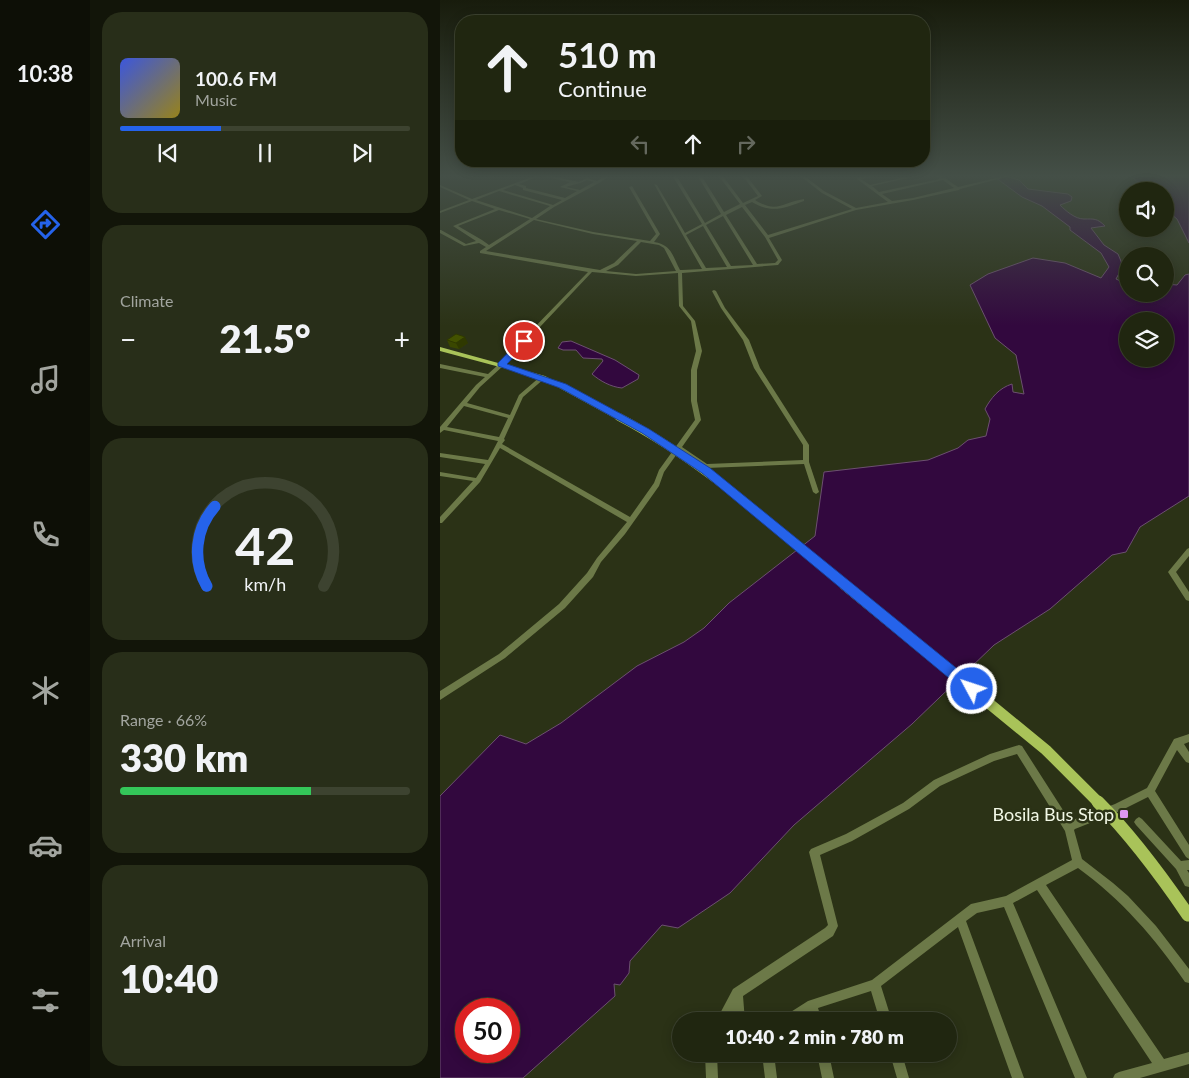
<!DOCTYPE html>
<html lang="en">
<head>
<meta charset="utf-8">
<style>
  body { margin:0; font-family:Lato,sans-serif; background:#282e19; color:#f1f3f6; height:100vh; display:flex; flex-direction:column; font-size:19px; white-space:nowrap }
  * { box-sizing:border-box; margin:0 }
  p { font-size:16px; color:#a2a59f }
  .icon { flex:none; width:28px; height:28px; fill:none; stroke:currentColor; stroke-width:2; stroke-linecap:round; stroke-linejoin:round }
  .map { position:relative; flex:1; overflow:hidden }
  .side { display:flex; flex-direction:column; gap:12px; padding:12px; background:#121509; width:350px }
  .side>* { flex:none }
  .hud { position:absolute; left:15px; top:15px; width:475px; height:152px; border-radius:20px; box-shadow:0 2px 12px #0003,0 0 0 1px #3d4330; background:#202610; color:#f1f3f6; overflow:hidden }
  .buttons { position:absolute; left:679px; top:182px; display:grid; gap:10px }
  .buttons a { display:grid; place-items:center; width:55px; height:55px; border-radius:50%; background:#202610; box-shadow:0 2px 12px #0003,0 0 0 1px #3d4330; font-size:25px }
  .speed { position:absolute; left:15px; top:998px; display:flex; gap:10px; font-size:25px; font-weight:700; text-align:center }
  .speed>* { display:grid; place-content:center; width:65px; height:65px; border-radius:50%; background:#202610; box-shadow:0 2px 12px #0003,0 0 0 1px #3d4330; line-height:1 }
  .speed .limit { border:8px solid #d22; background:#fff; color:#111 }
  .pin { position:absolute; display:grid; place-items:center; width:42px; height:42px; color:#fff; margin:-21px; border:2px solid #fff; border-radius:50%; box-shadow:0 1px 5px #0007 }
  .me { position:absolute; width:55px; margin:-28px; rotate:310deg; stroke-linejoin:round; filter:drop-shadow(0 0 4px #0008) }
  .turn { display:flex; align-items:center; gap:18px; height:105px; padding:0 20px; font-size:22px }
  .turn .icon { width:65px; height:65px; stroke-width:2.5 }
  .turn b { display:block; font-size:35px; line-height:42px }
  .lanes { display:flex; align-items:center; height:48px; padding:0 20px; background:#0003; justify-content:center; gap:25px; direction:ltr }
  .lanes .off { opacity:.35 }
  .big { font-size:38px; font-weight:800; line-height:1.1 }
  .side .card { flex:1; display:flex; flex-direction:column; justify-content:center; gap:8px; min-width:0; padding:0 18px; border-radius:20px; background:#282e19 }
  .side .dial { align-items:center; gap:0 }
  .dial svg { height:130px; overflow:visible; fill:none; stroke:#3d4330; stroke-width:7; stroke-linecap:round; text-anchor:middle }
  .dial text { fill:#f1f3f6; stroke:none }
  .song { display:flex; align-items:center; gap:15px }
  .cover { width:60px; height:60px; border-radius:8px; background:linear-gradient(135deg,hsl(230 70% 55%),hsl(50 70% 35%)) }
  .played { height:5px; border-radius:2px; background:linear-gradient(90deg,#2563eb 35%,#3d4330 35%) }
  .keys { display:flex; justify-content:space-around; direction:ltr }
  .heat { display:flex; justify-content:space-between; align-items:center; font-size:28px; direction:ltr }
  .charge { height:8px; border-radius:4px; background:linear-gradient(90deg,#34c759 66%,#3d4330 0) }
  .trip { position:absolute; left:232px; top:1012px; width:285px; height:50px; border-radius:25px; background:#202610; box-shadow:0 2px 12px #0003,0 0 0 1px #3d4330; font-weight:800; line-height:50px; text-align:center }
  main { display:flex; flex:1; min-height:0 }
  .menu { display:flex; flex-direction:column; width:90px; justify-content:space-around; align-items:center; background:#0d0f06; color:#a2a59f }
  .menu .icon { width:35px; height:35px }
  .menu .active { color:#2563eb }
  .menu b { font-size:22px; color:#f1f3f6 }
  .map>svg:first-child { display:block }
  .water { fill:#32083e; stroke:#6c5070; fill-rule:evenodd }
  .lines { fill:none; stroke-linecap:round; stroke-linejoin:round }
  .minor { fill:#6c7948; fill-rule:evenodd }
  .major { fill:#a9c359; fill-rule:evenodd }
  .major-bridge-far2 { stroke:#a9c359; stroke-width:8 }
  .major-bridge-far1 { stroke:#a9c359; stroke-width:11 }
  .major-bridge { stroke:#a9c359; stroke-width:13 }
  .wall { fill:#3a4700 }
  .shaded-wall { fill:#2f3900 }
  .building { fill:#435200; stroke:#2f3900 }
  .route { fill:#2563eb; stroke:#184099 }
  .poi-dot { fill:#de98f3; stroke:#2b3216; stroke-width:2 }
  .labels { text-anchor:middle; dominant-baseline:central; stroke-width:5; stroke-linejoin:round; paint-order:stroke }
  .near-poi-label { font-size:18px; fill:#f2f8e6; stroke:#2b3216; text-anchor:end }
</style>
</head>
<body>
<main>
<nav class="menu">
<b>10:38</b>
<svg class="icon active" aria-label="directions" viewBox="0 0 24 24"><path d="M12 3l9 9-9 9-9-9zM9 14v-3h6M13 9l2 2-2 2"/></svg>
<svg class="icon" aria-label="music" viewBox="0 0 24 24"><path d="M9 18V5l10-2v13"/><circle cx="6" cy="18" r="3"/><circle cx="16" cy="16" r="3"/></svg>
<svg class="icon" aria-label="phone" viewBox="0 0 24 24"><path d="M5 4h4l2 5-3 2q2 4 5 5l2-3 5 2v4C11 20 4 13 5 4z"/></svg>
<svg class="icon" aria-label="climate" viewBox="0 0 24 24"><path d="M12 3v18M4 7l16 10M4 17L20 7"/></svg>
<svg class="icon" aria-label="car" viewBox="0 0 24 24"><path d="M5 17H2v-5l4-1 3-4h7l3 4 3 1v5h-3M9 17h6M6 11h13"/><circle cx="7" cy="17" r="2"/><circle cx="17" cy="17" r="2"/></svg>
<svg class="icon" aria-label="filters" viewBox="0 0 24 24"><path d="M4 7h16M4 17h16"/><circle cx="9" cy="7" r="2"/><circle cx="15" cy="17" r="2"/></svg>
</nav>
<section class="side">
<div class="card">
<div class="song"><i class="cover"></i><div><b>100.6 FM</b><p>Music</p></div></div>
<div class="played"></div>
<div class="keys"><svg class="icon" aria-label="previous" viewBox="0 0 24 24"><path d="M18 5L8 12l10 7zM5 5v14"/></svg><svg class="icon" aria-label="pause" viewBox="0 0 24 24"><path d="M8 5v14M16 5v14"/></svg><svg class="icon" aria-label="next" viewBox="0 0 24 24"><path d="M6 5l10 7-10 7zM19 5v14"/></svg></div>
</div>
<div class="card"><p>Climate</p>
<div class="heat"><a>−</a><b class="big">21.5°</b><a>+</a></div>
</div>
<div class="card dial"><svg viewBox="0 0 100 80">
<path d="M14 69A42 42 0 1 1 86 69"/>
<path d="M14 69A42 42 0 0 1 19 20" stroke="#2563eb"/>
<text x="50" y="56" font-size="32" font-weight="700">42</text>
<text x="50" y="72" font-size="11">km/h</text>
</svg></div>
<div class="card"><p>Range · 66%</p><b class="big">330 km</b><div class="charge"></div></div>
<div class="card"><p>Arrival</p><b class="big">10:40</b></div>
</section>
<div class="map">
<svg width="749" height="1078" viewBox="0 0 749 1078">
  <rect width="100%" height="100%" fill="#2b3216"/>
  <path class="water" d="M552 175H562L579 180 588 189 628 194 632 197 631 201 620 205C626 211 635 219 644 219 654 219 657 218 665 226L651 228 664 245 678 254 683 266 676 279 687 284 688 294H725V284L737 285 745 275 749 274V496L700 527 686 552 672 555 610 609 554 645 472 724 354 825 290 893 238 928 222 925 190 961 189 973 180 985 174 984 175 996 83 1078H0V796L60 735 86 744 121 723 197 666 244 642 264 628 289 603 375 536 384 472 488 460 518 448 528 440 546 436 550 419 545 409C551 398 559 388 572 384L573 392 584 394 576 355 555 338 530 285 548 274 593 258 625 263 661 278 669 267 661 253 630 230V227L602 206 582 197ZM688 321H725V359H688ZM26 1009H69V1051H26Z
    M689 175H749V243L737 219 725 209V191H709Z
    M131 341 175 360 199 375 198 379 182 388C171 387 160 381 152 374L163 361 162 359 143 358 136 350H123L118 348 122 342Z"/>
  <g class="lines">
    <path class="minor" d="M46 175H50L55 177 53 178Z
      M97 175H101L79 184 86 186V188L125 198 137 191 120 187 130 182 102 176 101 175H106L139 182 147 178 157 181 165 176 168 177 159 183 114 207 96 219 153 232 210 241 216 234 189 187 192 186 220 234 214 242C232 245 232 255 240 270H242L262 269 214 184 217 185 245 233 262 224 232 175H236L265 223 281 214 257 175H261L284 212 300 204 278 175H282L303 203 318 196 302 175H306L322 196 315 200C337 214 343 202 364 199V201C344 208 332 214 312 202L305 205 328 235 412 209 382 193 359 175H363L384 191 416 208 448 202 417 179V177H418L437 175 436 176 421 179 430 185 466 177 468 178 432 186 439 192 500 179 495 175C504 175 511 183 518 187L569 175H574L520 189 519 190 473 200 416 210 329 238 342 260 338 265 242 273 243 306 255 321 262 351 257 370V401L261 420 242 447 267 464 363 460V445L314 368 303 340 281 308 272 291 274 290 276 291 285 308 309 340 320 368 369 445V462L379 492 376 494 373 492 364 464 266 468 239 451 224 472 219 486 185 534 161 562 153 577 125 608 65 658 0 700V691L59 654 119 604 147 573 157 558 187 522 60 448 40 482 2 523H0V517L33 481 0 476V472L36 478 45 464 0 457V453L48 460 58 441 4 430 0 433V427L36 385 45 377 0 368V364L48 374 59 364 148 272 40 253V251L46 247 39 243 24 246 0 233V230H1L26 244 36 241 13 226 55 209 32 201 0 213V211L29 200 0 187V185L32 199ZM147 180 154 182 140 190 126 187C134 184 140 184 147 180ZM503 180 514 188 473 198 452 201 442 194ZM75 185 83 188V190L122 200 113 205 63 190ZM59 191 110 206 92 218 36 200ZM302 207 325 237 338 260 335 263 317 264 286 215ZM59 210 90 219 49 245 42 240 18 226ZM283 216 313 265 291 266 266 225ZM94 220 153 234 197 241 174 263 160 270 46 251ZM263 226 287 267 266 268 246 235ZM201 242 219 245 224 248 236 271 196 274 166 271 178 265ZM152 272 196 276 238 273 239 306 251 321 256 351 251 370V401L255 420 219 470 214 483 190 517 62 444 65 440 64 439 83 397 105 378V376H101L79 395 70 415 27 403 40 387 63 366ZM24 406 68 418 59 437 7 427Z
      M749 548V556L736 572 749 592V601L746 600 728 572 747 549Z
      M749 734V742L744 744 749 752V763L746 762 737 750 715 791 749 845V859L746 857 708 797 680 811 635 829 634 830 642 859 673 883 688 896 716 926 749 969V983L745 982C715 938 681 899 638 868L606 885 724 1059 749 1052V1064L700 1078H673L675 1074 679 1072 712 1063 597 890 573 903 647 1078H635L564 907 537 913 526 921 584 1078H572L518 927 441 986 452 1021H440L431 991 378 1008 382 1021H370L369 1014 358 1021H331L333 1017 342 1013 346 1015 368 1001 432 980 531 904 566 896 632 860 625 831 577 754 554 761 500 786 469 809 412 841 380 855 398 926 393 936 303 996 305 1021H293V1012L288 1021H276L293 989 385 928 388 925 369 852 371 849 406 834 463 803 494 780 550 754 579 745 582 746 630 821 675 804 707 788 734 739Z
      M699 817 702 819 741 861 749 860V870H747L749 873V887L745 886 736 869 696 825 694 822 696 819Z
      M265 1054H277L278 1078H266Z
      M322 1054H334L337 1078H325Z
      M377 1054H389L394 1078H382Z
      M450 1054H462L469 1078H457Z"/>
    <path class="major" d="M0 347 105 376 183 417 182 419H176L101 378 0 351Z"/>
    <path class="major-bridge-far2" d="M179 417C263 461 333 526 406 586"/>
    <path class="major-bridge-far1" d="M405 585 606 750 659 803"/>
    <path class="major-bridge" d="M658 802C692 836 720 874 748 915"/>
  </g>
  <path class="wall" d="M7 340 28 343 19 349 10 347Z"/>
  <path class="shaded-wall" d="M25 337 28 343 19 349 16 343Z"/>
  <path class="building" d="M16 334 25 337 16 343 7 340Z"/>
  <linearGradient id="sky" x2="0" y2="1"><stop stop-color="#181c0c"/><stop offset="0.54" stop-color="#444f47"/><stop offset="1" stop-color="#444f47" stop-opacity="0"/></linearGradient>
  <rect width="749" height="326" fill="url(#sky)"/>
  <path class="route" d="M81 339 89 341 67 364 126 384 209 429 270 468 536 684 538 689 536 693 532 695 527 693 262 473 202 433 120 388 58 366V363Z"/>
  <rect class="poi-dot" x="679" y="809" width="10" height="10" rx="2.5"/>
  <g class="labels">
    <g class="near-poi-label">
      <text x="674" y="814">Bosila Bus Stop</text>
    </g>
  </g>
</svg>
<div class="buttons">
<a><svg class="icon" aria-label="sound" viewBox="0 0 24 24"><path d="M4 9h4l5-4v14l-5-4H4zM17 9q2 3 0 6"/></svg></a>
<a><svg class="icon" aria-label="search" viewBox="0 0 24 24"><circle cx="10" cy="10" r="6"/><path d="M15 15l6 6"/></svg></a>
<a><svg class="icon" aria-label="layers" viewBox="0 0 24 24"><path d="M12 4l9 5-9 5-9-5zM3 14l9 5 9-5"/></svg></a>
</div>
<div class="speed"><div class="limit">50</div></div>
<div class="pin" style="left:84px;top:341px;background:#d93025"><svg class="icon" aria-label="arrive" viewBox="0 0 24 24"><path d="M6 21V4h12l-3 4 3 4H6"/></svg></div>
<svg class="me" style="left:532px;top:689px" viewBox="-20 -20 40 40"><circle r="17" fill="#2563eb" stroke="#fff" stroke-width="3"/><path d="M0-11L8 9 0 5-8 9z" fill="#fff"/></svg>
<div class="trip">10:40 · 2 min · 780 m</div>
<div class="hud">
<div class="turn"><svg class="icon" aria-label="ahead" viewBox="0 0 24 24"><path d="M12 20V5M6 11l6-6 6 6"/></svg><div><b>510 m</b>Continue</div></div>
<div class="lanes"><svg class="icon off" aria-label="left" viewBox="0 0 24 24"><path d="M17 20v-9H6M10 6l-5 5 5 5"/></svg><svg class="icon" aria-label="ahead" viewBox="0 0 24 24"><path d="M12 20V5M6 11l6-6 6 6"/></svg><svg class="icon off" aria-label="right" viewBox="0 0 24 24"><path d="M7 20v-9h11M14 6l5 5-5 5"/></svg></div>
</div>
</div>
</main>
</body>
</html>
